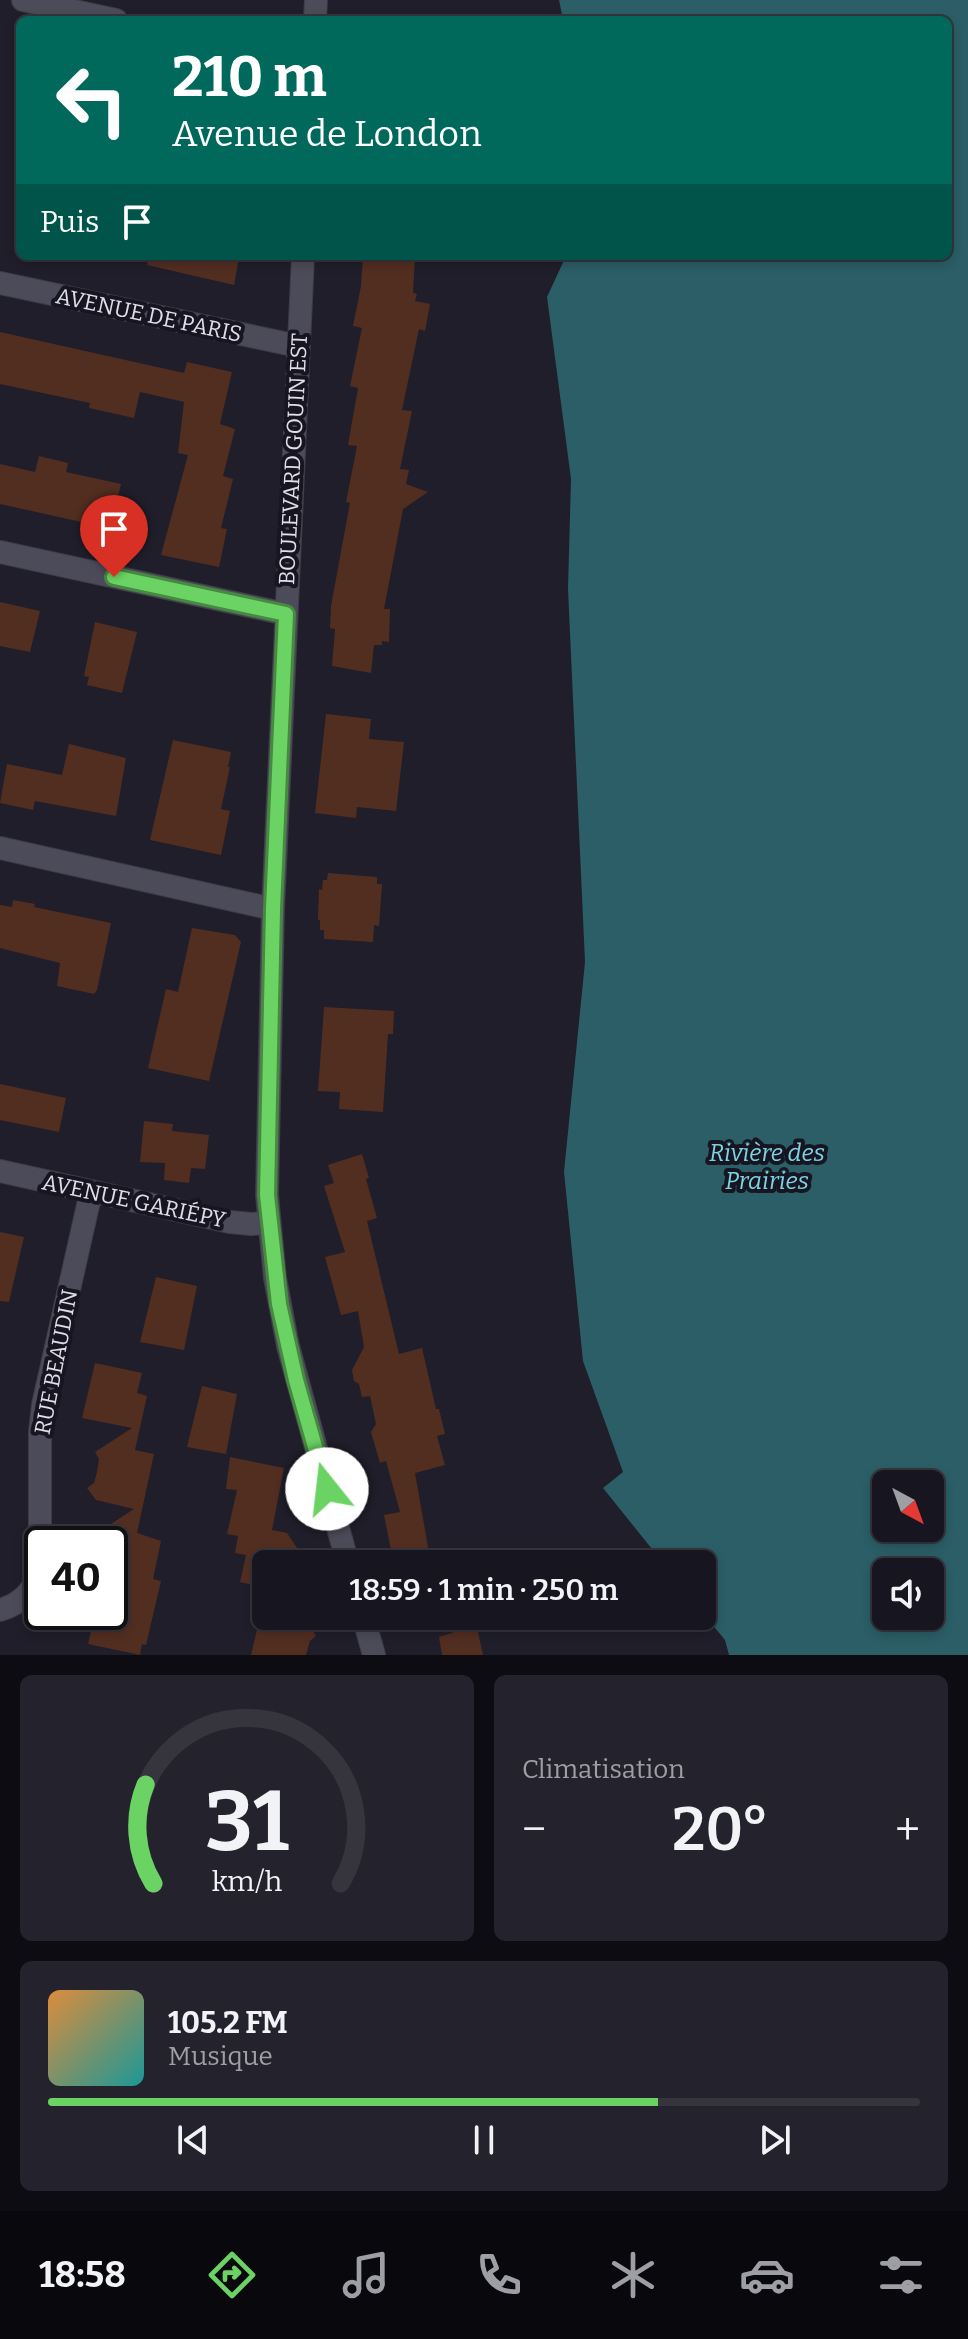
<!DOCTYPE html>
<html lang="fr">
<head>
<meta charset="utf-8">
<style>
  body { margin:0; font-family:Bitter,serif; background:#24232d; color:#f1f3f6; height:100vh; display:flex; flex-direction:column; font-size:30px; white-space:nowrap }
  * { box-sizing:border-box; margin:0 }
  p { font-size:26px; color:#9e9fa5 }
  .icon { flex:none; width:44px; height:44px; fill:none; stroke:currentColor; stroke-width:2; stroke-linecap:round; stroke-linejoin:round }
  .map { position:relative; height:1655px; overflow:hidden }
  .panel { display:flex; flex-direction:column; gap:20px; padding:20px; background:#0d0c12; flex:1 }
  .panel>* { flex:none }
  .guide { position:absolute; left:16px; top:16px; width:936px; height:244px; border-radius:12px; box-shadow:0 4px 12px #0003,0 0 0 2px #36353e; background:#00695c; color:#fff; overflow:hidden }
  .needle { width:52px; rotate:139deg }
  .buttons { position:absolute; left:872px; top:1470px; display:grid; gap:16px }
  .buttons a { display:grid; place-items:center; width:72px; height:72px; border-radius:12px; background:#171620; box-shadow:0 4px 12px #0003,0 0 0 2px #36353e; font-size:40px }
  .speed { position:absolute; left:24px; top:1526px; display:flex; gap:16px; font-size:40px; font-weight:700; text-align:center }
  .speed>* { display:grid; place-content:center; width:104px; height:104px; border-radius:50%; background:#171620; box-shadow:0 4px 12px #0003,0 0 0 2px #36353e; line-height:1 }
  .speed .limit { border:4px solid #111; border-radius:12px; background:#fff; color:#111 }
  .pin { position:absolute; display:grid; place-items:center; width:68px; height:68px; color:#fff; margin:-82px -34px; border-radius:50% 50% 50% 0; rotate:-45deg; box-shadow:0 0 8px #0007 }
  .pin .icon { rotate:45deg }
  .me { position:absolute; width:88px; margin:-44px; rotate:344deg; stroke-linejoin:round; filter:drop-shadow(0 0 6px #0008) }
  .turn { display:flex; align-items:center; gap:28px; height:168px; padding:0 24px; font-size:36px }
  .turn .icon { width:104px; height:104px; stroke-width:2.5 }
  .turn b { display:block; font-size:56px; line-height:68px }
  .then { display:flex; align-items:center; height:76px; padding:0 24px; background:#0003; gap:16px; font-size:30px }
  .big { font-size:60px; font-weight:600; line-height:1.1 }
  .panel .widget { flex:1; display:flex; flex-direction:column; justify-content:center; gap:12px; min-width:0; padding:0 28px; border-radius:12px; background:#24232d }
  .panel .dial { align-items:center; gap:0 }
  .dial svg { height:208px; overflow:visible; fill:none; stroke:#36353e; stroke-width:7; stroke-linecap:round; text-anchor:middle }
  .dial text { fill:#f1f3f6; stroke:none }
  .song { display:flex; align-items:center; gap:24px }
  .cover { width:96px; height:96px; border-radius:12px; background:linear-gradient(135deg,hsl(30 70% 55%),hsl(180 70% 35%)) }
  .played { height:8px; border-radius:4px; background:linear-gradient(90deg,#6bd363 70%,#36353e 70%) }
  .keys { display:flex; justify-content:space-around; direction:ltr }
  .heat { display:flex; justify-content:space-between; align-items:center; font-size:44px; direction:ltr }
  .panel .tiles { flex:1; display:grid; gap:20px; grid-template-columns:1fr 1fr }
  .widget:last-child { grid-column:span 2 }
  .trip { position:absolute; left:252px; top:1550px; width:464px; height:80px; border-radius:12px; background:#171620; box-shadow:0 4px 12px #0003,0 0 0 2px #36353e; font-weight:600; line-height:80px; text-align:center }
  .tabs { display:flex; height:128px; justify-content:space-around; align-items:center; background:#09090d; color:#9e9fa5 }
  .tabs .icon { width:56px; height:56px }
  .tabs .active { color:#6bd363 }
  .tabs b { font-size:36px; color:#f1f3f6 }
  .map>svg:first-child { display:block }
  .water { fill:#2b5e67; fill-rule:evenodd }
  .building { fill:#522e21 }
  .lines { fill:none; stroke-linecap:round; stroke-linejoin:round }
  .minor-casing { stroke:#3d3c46; stroke-width:24 }
  .tertiary-casing { stroke:#3d3c46; stroke-width:24 }
  .minor { stroke:#4c4b59; stroke-width:22 }
  .tertiary { stroke:#4c4b59; stroke-width:22 }
  .route-casing { stroke:#468940; stroke-width:20 }
  .route { stroke:#6bd363; stroke-width:14 }
  .labels { text-anchor:middle; dominant-baseline:central; stroke-width:8; stroke-linejoin:round; paint-order:stroke }
  .street-label { font-size:22px; fill:#e0dfe8; stroke:#161521 }
  .water-label { font-size:24px; font-style:italic; fill:#7cd3e2; stroke:#161521 }
</style>
</head>
<body>
<div class="map">
<svg width="968" height="1655" viewBox="0 0 968 1655">
  <rect width="100%" height="100%" fill="#1f1e2a"/>
  <path class="water" d="M559 0H968V1655H729L725 1640 702 1612V1564H664L603 1488 623 1472 583 1361 564 1172 585 962 568 589 571 479 547 297 566 256H948V20H563ZM886 1484H930V1528H886ZM886 1572H930V1616H886Z"/>
  <path class="building" d="M148 256H238V263L234 285 147 265Z
    M363 256H415L413 293 417 294 415 301 430 304 425 331 419 329 402 410 412 411 400 469 409 470 406 484 428 492 403 509 384 609H390L389 642 382 641V645H374L371 673 332 666 335 629 330 628 331 606 350 503 346 502 357 446 348 445 358 388 350 386 362 328 353 326 361 286Z
    M0 332 184 373 187 362 232 372 220 424 235 429 223 476 233 479 221 528 227 529 219 567 161 555 188 455 178 453 184 402 140 392 134 418 89 408 90 403 0 384Z
    M39 456 68 463 66 472 121 484 109 534 85 528 86 523 0 504V464L35 472Z
    M0 602 40 611 30 652 0 646Z
    M95 622 137 632 122 693 87 685 89 677 84 676Z
    M326 714 371 719 369 739 404 742 396 811 357 807 356 818 315 813Z
    M173 740 231 752 228 767H230L221 809 230 811 221 855 150 840Z
    M69 744 126 758 116 816 35 801 33 810 0 803 7 764 62 775Z
    M328 873 377 877V884H382L379 926 374 925 373 942 324 939V930H320V920H318L319 889 322 890 323 880H327Z
    M13 900 35 904 34 907 111 923 97 990 94 994 57 986 60 963 0 948V905L12 907Z
    M192 928 235 935 241 942 209 1081 148 1068 166 989 178 992Z
    M324 1007 394 1011 393 1034H388L383 1112 339 1109 340 1092 318 1091Z
    M0 1084 66 1098 59 1132 0 1120Z
    M144 1121 173 1124 172 1131 209 1135 205 1169 191 1168 189 1183 164 1180 165 1163 140 1162Z
    M362 1154 369 1178 366 1179 377 1218 367 1221 399 1354 422 1348 436 1409H439L445 1434 437 1436 445 1465 415 1473 431 1564H408L406 1552 392 1555 384 1515 400 1512 386 1461 380 1463 371 1432 376 1424 370 1396 362 1397 359 1384 354 1381 352 1370 364 1347 358 1311 341 1315 325 1257 345 1252 324 1186 334 1183 328 1165Z
    M0 1232 24 1237 9 1302 0 1301Z
    M156 1277 197 1286 184 1350 140 1342Z
    M95 1363 142 1373 137 1393 147 1396 135 1450 154 1454 137 1533 161 1541 153 1579 161 1581 146 1645 142 1644 140 1655 88 1644 91 1631 87 1623 99 1614 110 1617V1544H80L134 1509 96 1500 87 1488 94 1483 97 1472 99 1459 95 1452 132 1428 82 1418Z
    M202 1386 237 1394 226 1454 187 1447Z
    M230 1457 284 1468 272 1530 287 1533 308 1564H266V1588L240 1582 246 1555 235 1553 238 1536 227 1534 237 1490 226 1489Z
    M261 1613 266 1616H276L308 1623 316 1636 310 1641 306 1655H251Z
    M470 1627V1629L477 1627 483 1655H442L439 1637Z"/>
  <g class="lines">
    <g class="minor-casing">
      <path id="minor" d="M23 0 116 20
        M0 283 298 346
        M0 552 286 614
        M0 848 273 909
        M0 1171 230 1222 251 1224 269 1223
        M0 1610C21 1604 35 1590 40 1569V1432L43 1405 91 1192"/>
    </g>
    <g class="tertiary-casing">
      <path id="tertiary" d="M315 20 316 0
        M303 256 273 909 267 1195 275 1278 288 1346 348 1564
        M363 1616 374 1655"/>
    </g>
    <use href="#minor" class="minor"/>
    <use href="#tertiary" class="tertiary"/>
  </g>
  <g class="lines">
    <g class="route-casing">
      <path id="route" d="M114 577 286 614 273 909 267 1195 279 1304 296 1380 327 1489"/>
    </g>
    <use href="#route" class="route"/>
  </g>
  <g class="labels">
    <g class="street-label">
      <text transform="translate(149 315) rotate(12)">AVENUE DE PARIS</text>
      <text transform="translate(293 459) rotate(-87)">BOULEVARD GOUIN EST</text>
      <text transform="translate(134 1201) rotate(12)">AVENUE GARIÉPY</text>
      <text transform="translate(56 1362) rotate(-79)">RUE BEAUDIN</text>
    </g>
    <g class="water-label">
      <text x="767" y="1153">Rivière des<tspan x="767" dy="28">Prairies</tspan></text>
    </g>
  </g>
</svg>
<div class="buttons">
<a><svg class="needle" viewBox="-14 -14 28 28"><path d="M0-13l5 13h-10z" fill="#e53935"/><path d="M0 13l5-13h-10z" fill="#9e9fa5"/></svg></a>
<a><svg class="icon" aria-label="sound" viewBox="0 0 24 24"><path d="M4 9h4l5-4v14l-5-4H4zM17 9q2 3 0 6"/></svg></a>
</div>
<div class="speed"><div class="limit">40</div></div>
<div class="pin" style="left:114px;top:577px;background:#d93025"><svg class="icon" aria-label="arrive" viewBox="0 0 24 24"><path d="M6 21V4h12l-3 4 3 4H6"/></svg></div>
<svg class="me" style="left:327px;top:1489px" viewBox="-20 -20 40 40"><circle r="19" fill="#fff"/><path d="M0-13L10 11 0 6-10 11z" fill="#6bd363"/></svg>
<div class="trip">18:59 · 1 min · 250 m</div>
<div class="guide">
<div class="turn"><svg class="icon" aria-label="left" viewBox="0 0 24 24"><path d="M17 20v-9H6M10 6l-5 5 5 5"/></svg><div><b>210 m</b>Avenue de London</div></div>
<div class="then">Puis<svg class="icon" aria-label="arrive" viewBox="0 0 24 24"><path d="M6 21V4h12l-3 4 3 4H6"/></svg></div>
</div>
</div>
<section class="panel">
<div class="tiles">
<div class="widget dial"><svg viewBox="0 0 100 80">
<path d="M14 69A42 42 0 1 1 86 69"/>
<path d="M14 69A42 42 0 0 1 11 31" stroke="#6bd363"/>
<text x="50" y="56" font-size="32" font-weight="700">31</text>
<text x="50" y="72" font-size="11">km/h</text>
</svg></div>
<div class="widget"><p>Climatisation</p>
<div class="heat"><a>−</a><b class="big">20°</b><a>+</a></div>
</div>
<div class="widget">
<div class="song"><i class="cover"></i><div><b>105.2 FM</b><p>Musique</p></div></div>
<div class="played"></div>
<div class="keys"><svg class="icon" aria-label="previous" viewBox="0 0 24 24"><path d="M18 5L8 12l10 7zM5 5v14"/></svg><svg class="icon" aria-label="pause" viewBox="0 0 24 24"><path d="M8 5v14M16 5v14"/></svg><svg class="icon" aria-label="next" viewBox="0 0 24 24"><path d="M6 5l10 7-10 7zM19 5v14"/></svg></div>
</div>
</div>
</section>
<nav class="tabs">
<b>18:58</b>
<svg class="icon active" aria-label="directions" viewBox="0 0 24 24"><path d="M12 3l9 9-9 9-9-9zM9 14v-3h6M13 9l2 2-2 2"/></svg>
<svg class="icon" aria-label="music" viewBox="0 0 24 24"><path d="M9 18V5l10-2v13"/><circle cx="6" cy="18" r="3"/><circle cx="16" cy="16" r="3"/></svg>
<svg class="icon" aria-label="phone" viewBox="0 0 24 24"><path d="M5 4h4l2 5-3 2q2 4 5 5l2-3 5 2v4C11 20 4 13 5 4z"/></svg>
<svg class="icon" aria-label="climate" viewBox="0 0 24 24"><path d="M12 3v18M4 7l16 10M4 17L20 7"/></svg>
<svg class="icon" aria-label="car" viewBox="0 0 24 24"><path d="M5 17H2v-5l4-1 3-4h7l3 4 3 1v5h-3M9 17h6M6 11h13"/><circle cx="7" cy="17" r="2"/><circle cx="17" cy="17" r="2"/></svg>
<svg class="icon" aria-label="filters" viewBox="0 0 24 24"><path d="M4 7h16M4 17h16"/><circle cx="9" cy="7" r="2"/><circle cx="15" cy="17" r="2"/></svg>
</nav>
</body>
</html>
